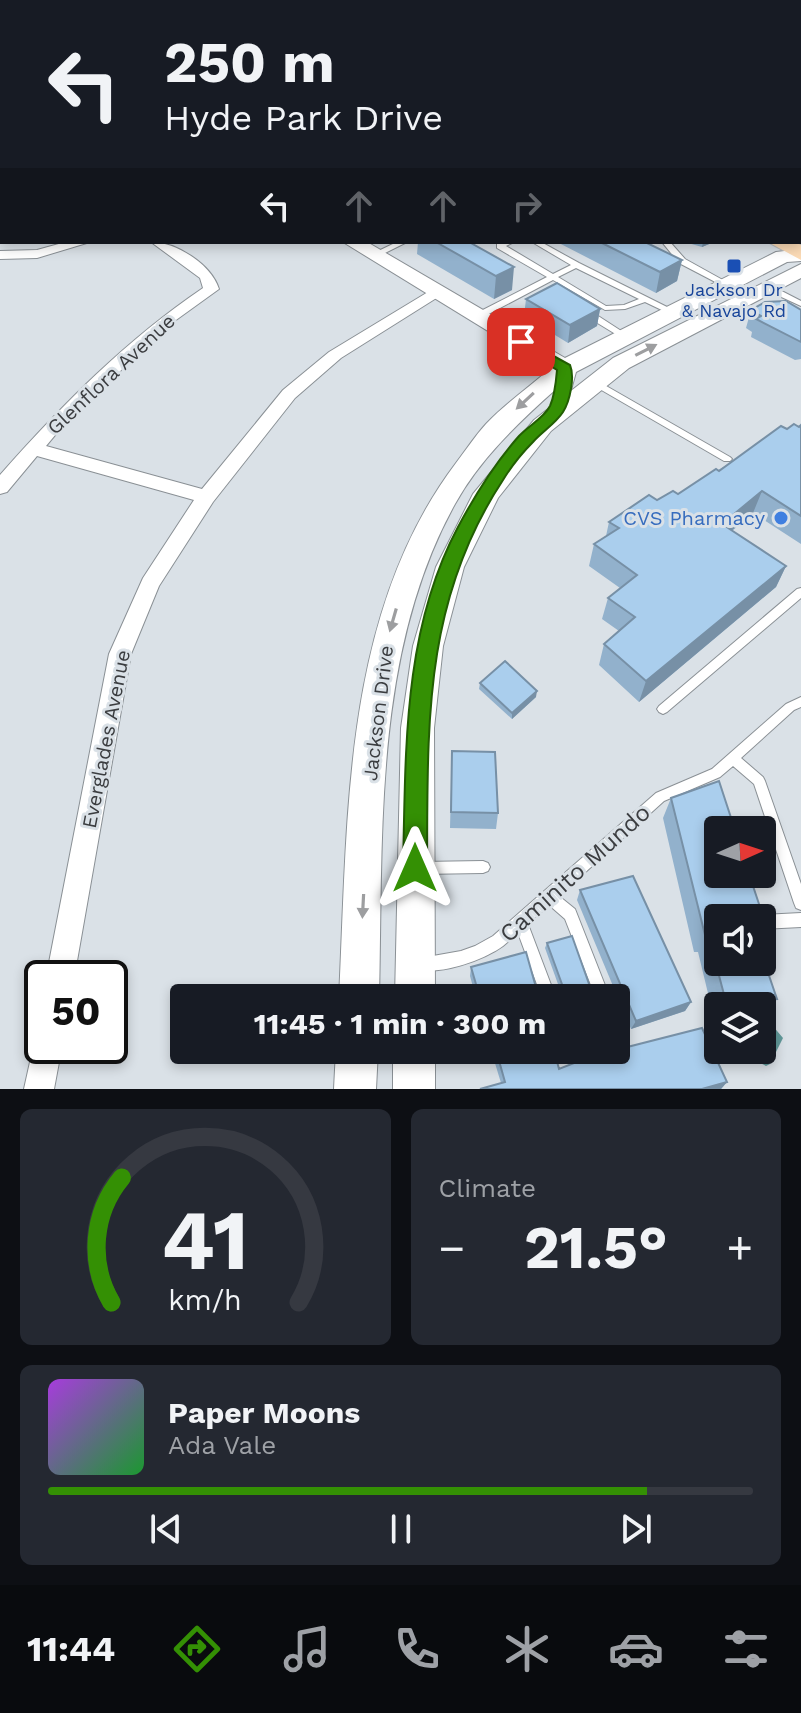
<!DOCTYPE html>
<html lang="en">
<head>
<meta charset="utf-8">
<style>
  body { margin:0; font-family:"Work Sans",sans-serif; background:#242831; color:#f1f3f6; height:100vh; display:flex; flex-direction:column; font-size:30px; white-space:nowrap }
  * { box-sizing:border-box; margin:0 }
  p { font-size:26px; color:#9ea1a6 }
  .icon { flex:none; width:44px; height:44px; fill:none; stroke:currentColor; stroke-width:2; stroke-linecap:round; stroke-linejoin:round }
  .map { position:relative; height:1089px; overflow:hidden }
  .sheet { display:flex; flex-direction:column; gap:20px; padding:20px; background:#0d0f14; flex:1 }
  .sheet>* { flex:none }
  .hud { position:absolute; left:0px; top:0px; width:802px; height:244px; box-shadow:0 4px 12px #0003; background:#171b24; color:#f1f3f6; overflow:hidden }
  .needle { width:52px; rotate:87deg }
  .controls { position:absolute; left:704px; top:816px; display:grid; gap:16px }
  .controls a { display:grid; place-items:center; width:72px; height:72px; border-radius:8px; background:#171b24; box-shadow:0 4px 12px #0003; font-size:40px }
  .speed { position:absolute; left:24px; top:960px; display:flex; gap:16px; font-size:40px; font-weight:700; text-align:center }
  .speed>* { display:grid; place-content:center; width:104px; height:104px; border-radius:50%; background:#171b24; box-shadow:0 4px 12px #0003; line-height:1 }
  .speed .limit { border:4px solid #111; border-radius:12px; background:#fff; color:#111 }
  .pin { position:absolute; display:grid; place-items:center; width:68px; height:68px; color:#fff; margin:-34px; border-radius:16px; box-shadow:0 4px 12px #0006 }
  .me { position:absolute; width:88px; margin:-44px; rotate:0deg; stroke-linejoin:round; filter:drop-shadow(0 0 6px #0008) }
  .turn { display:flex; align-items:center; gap:28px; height:168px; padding:0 32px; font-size:36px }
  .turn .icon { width:104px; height:104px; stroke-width:2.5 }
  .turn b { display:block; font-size:56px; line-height:68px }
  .lanes { display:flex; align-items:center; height:76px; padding:0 32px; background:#0003; justify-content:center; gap:40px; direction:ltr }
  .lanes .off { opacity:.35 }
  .big { font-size:60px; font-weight:700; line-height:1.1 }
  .sheet .tile { flex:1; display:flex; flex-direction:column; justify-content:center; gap:12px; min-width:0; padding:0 28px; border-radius:12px; background:#242831 }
  .sheet .dial { align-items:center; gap:0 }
  .dial svg { height:208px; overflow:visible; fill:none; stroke:#363941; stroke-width:7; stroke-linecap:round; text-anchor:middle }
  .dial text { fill:#f1f3f6; stroke:none }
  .song { display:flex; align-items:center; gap:24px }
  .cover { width:96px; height:96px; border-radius:12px; background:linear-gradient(135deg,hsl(280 70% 55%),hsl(130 70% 35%)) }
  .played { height:8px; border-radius:4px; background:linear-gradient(90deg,#349004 85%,#363941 85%) }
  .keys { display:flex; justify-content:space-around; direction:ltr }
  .heat { display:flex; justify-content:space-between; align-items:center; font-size:44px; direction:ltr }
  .sheet .tiles { flex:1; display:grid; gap:20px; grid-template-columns:1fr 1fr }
  .tile:last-child { grid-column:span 2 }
  .trip { position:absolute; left:170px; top:984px; width:460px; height:80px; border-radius:8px; background:#171b24; box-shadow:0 4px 12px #0003; font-weight:700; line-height:80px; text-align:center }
  .menu { display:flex; height:128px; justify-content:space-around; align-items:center; background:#090b0e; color:#9ea1a6 }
  .menu .icon { width:56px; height:56px }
  .menu .current { color:#349004 }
  .menu b { font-size:36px; color:#f1f3f6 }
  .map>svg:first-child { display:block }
  .water { fill:#61999a }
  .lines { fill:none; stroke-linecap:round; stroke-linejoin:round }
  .lane-casing { stroke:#8a9095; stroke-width:2 }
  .street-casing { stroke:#8a9095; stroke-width:2 }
  .secondary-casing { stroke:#8a9095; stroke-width:2 }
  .primary-casing { stroke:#bcbdbe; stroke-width:2 }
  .lane { fill:#fff; fill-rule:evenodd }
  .street { fill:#fff; fill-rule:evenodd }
  .secondary { fill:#fff; fill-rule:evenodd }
  .primary { fill:#fcdbb6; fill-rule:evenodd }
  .wall { fill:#92b1cc }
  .shaded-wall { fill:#7790a6 }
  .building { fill:#aaceed; stroke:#7790a6; stroke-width:2 }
  .oneway { fill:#9d9ea0 }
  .route { fill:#349004; stroke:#225e03; stroke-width:2 }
  .transit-dot { fill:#1a4fb4; stroke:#dae1e7; stroke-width:3 }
  .shop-dot { fill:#3f7fe0; stroke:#dae1e7; stroke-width:3 }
  .labels { text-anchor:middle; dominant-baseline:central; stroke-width:6; stroke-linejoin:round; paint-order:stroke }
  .far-transit-label { font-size:18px; fill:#164399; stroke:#dae1e7 }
  .street-label { font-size:20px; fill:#3b3d40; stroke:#dae1e7 }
  .shop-label { font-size:20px; fill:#366cbe; stroke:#dae1e7; text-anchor:end }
  .near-street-label { font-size:24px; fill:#3b3d40; stroke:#dae1e7 }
</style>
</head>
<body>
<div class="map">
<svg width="801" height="1089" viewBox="0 0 801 1089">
  <rect width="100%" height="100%" fill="#dae1e7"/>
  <path class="water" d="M772 1025 783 1038 770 1064 766 1066 755 1060 753 1050H762V1028Z"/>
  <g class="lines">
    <g class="lane-casing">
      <path id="lane" d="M27 0H31L30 2H26Z
        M43 0H47V2H43Z
        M0 21H2V23H0Z
        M800 166H801V170H800Z
        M397 242H407L377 257 370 255Z
        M504 242H514L506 246 553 274 571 265 532 242H541L579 263 675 311 671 313H668L645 302 625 309 605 310 553 280 481 318H475V314L547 277 497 248V244ZM576 268 639 299 624 305 606 306 558 277Z
        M662 242H670L685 259 730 284 729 286H723L679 263Z
        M764 285H770L801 301V306L764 289Z
        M586 312H592L629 336 625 338H622L586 316Z
        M594 379 730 457 732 459 730 461H724L591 384 590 382Z
        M801 588V598L667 712 663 714 659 712 657 709 659 706 797 589Z
        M801 697V707L794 710 741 758 763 777 765 781 801 884V910L796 908 794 903 754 784 733 766 720 777 664 801 559 896 575 909 610 998H596L565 919 549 905 528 924 556 998H542L518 933C513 937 508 942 503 946 484 960 439 976 416 969L414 964 416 959 461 951 475 946 493 936 656 793 712 769 786 704Z
        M483 861 488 863 490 867 488 871 483 873 421 874 416 872 414 868 416 864 421 862Z
        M801 913V927L762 929V918H757L762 915Z
        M616 1024 621 1026 623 1033 621 1038 616 1040Z"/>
    </g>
    <g class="street-casing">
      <path id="street" d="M515 0H528L530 2H517Z
        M673 0H683V2H673Z
        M801 4V14H800V4Z
        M0 115H2V123H0Z
        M0 176H2V184H0Z
        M66 242H90L37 258 0 259V251L37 250Z
        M151 242C176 242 211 264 219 289L176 320 71 416 46 446 202 489 283 390 329 352 433 289 438 287 446 292 341 358 295 398 213 502 159 586 131 654 74 978H46L109 654 143 578 194 500 37 456 7 492 0 494V475C60 407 126 340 203 288L200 278Z
        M42 1033V1046H62L54 1089H24L36 1035Z"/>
    </g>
    <g class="secondary-casing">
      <path id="secondary" d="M447 0H466L445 2Z
        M0 61H2V69H0Z
        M343 242H367L565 358 776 252 801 249V261L787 262 576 372 571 390H555C517 424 480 459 455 504 373 652 383 834 379 998H339C348 818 342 614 456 463 466 450 475 436 486 424 505 404 529 387 550 369Z
        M801 264V278L629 368 551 431 498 498 464 567 443 646 434 728 435 998H395L401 728 413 646 436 567 473 494 534 420 613 358Z
        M336 1050H378L376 1089H334Z
        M393 1050H435V1089H393Z"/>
    </g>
    <g class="primary-casing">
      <path id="primary" d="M349 0H366L367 2H350Z
        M768 242H795L801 245V260Z"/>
    </g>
    <use href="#lane" class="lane"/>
    <use href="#street" class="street"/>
    <use href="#secondary" class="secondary"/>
    <use href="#primary" class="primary"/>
  </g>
  <path class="wall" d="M0 0H18L17 2H2V16H0Z
    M418 242H475L472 243 512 290 494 299 417 254Z
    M557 242H645L682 260 677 281 656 293Z
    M688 242H714L702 247 688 243Z
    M526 299 600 309 597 326 568 343 524 316Z
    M751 310H801V359L795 360 751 337 752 332 746 328Z
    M801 425V544L753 513 732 531 786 566 776 587 639 702 599 665 604 644 619 631 602 619 608 598 620 588 589 566 594 544 606 536 609 522 657 500 678 494 787 429Z
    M480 683 536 697 512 719 479 689Z
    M452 751 498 813 496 829 450 828Z
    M671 798 718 918 777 999 763 1015H762V1006H718V1017L714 1018 698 952H694L663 818Z
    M580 890 691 1002 685 1011 631 1029 577 900Z
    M547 943 594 998H563L545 948Z
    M471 967 539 998H476L470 976Z
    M491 1050H554L559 1069 727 1082 721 1089H480L501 1083Z"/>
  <path class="shaded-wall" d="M6 0H18L17 2H7Z
    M703 242H714L702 247Z
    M682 260 677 281 656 293 660 272Z
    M514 267 512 290 494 299 496 276Z
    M600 309 597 326 568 343 570 325Z
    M762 491 753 513 714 545 722 524Z
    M786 566 776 587 639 702 646 681Z
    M537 691 536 697 512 719V713Z
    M691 1002 685 1011 631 1029 636 1021Z
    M727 1082 721 1089H702Z"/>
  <path class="building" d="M800 97H801V146H800Z
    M436 242H469L514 267 496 276Z
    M600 242H645L682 260 660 272Z
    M557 283 600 309 570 325 526 299Z
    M786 301 801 310V342L756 319 761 316 751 310 765 302Z
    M794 424 799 427 801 425V516L762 491 722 524 786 566 646 681 604 644 635 617 608 598 637 575 594 544 619 528 609 522 649 495 657 500 673 491 678 494 716 469 719 471 781 426 787 429Z
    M505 661 537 691 512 713 480 683Z
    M452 751 495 752 498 813 451 812Z
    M719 781 735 830H718V874H749L761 910 756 918H718V962H762V955L777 999 726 1002 708 934 705 935 671 798Z
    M633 876 691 1002 636 1021 580 890Z
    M572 936 594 998H567L547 943Z
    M526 952 539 998H480L471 967Z
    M702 1028 727 1082 702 1089H480L505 1082 496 1050H554L559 1069 592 1056Z"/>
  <defs><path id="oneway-solid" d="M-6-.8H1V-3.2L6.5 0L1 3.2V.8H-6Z" transform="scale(2)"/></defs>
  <g class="oneway">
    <use href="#oneway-solid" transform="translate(646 350) rotate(-27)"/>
    <use href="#oneway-solid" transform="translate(525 401) rotate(137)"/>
    <use href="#oneway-solid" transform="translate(393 620) rotate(106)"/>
    <use href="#oneway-solid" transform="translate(363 906) rotate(93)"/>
  </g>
  <path class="route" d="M521 338 570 365C575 377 570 401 563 412 556 423 542 432 533 442 522 453 511 467 503 480 422 603 428 728 427 868L423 876 415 879 406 876 403 868C406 752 402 632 458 527 475 495 495 463 519 436 528 426 544 418 550 406 555 395 556 382 557 370L516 345 514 342Z"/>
  <rect class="transit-dot" x="726" y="258" width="16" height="16" rx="4"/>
  <circle class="shop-dot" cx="781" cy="518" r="8"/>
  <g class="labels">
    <g class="far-transit-label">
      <text x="734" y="289">Jackson Dr<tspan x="734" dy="21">&amp; Navajo Rd</tspan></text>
    </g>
    <g class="street-label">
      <text transform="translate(111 374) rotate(-43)">Glenflora Avenue</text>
      <text transform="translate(378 713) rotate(-83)">Jackson Drive</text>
      <text transform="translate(106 739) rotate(-79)">Everglades Avenue</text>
    </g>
    <g class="shop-label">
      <text x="765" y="518">CVS Pharmacy</text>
    </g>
    <g class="near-street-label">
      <text transform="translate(575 873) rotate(-42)">Caminito Mundo</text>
    </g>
  </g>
</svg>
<div class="controls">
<a><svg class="needle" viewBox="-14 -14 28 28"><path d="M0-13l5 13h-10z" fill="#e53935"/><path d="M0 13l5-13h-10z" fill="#9ea1a6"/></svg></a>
<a><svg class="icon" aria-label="sound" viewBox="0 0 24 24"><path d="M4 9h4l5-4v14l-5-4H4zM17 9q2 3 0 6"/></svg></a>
<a><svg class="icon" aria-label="layers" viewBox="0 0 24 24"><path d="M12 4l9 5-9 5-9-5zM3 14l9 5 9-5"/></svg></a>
</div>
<div class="speed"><div class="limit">50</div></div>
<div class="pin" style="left:521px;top:342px;background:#d93025"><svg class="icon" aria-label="arrive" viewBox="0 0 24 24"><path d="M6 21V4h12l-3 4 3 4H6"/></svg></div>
<svg class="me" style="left:415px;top:868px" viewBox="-20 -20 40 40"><path d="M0-17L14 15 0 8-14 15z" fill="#349004" stroke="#fff" stroke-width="4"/></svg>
<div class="trip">11:45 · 1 min · 300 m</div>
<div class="hud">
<div class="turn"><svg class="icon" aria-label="left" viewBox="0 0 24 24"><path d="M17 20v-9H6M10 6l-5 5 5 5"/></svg><div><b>250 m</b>Hyde Park Drive</div></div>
<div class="lanes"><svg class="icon" aria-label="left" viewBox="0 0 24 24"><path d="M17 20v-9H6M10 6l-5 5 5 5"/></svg><svg class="icon off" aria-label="ahead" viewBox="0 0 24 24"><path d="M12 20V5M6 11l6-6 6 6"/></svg><svg class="icon off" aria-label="ahead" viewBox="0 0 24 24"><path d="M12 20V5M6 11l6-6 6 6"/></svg><svg class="icon off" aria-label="right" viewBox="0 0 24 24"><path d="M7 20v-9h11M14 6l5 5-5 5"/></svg></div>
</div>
</div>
<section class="sheet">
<div class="tiles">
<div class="tile dial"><svg viewBox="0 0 100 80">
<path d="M14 69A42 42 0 1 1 86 69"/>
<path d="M14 69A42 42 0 0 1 18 21" stroke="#349004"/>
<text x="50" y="56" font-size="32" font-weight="700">41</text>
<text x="50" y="72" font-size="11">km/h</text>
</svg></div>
<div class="tile"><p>Climate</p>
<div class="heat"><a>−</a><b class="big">21.5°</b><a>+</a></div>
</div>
<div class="tile">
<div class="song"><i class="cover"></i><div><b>Paper Moons</b><p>Ada Vale</p></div></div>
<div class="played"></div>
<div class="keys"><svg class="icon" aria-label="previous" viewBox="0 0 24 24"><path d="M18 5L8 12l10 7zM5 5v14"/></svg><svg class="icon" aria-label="pause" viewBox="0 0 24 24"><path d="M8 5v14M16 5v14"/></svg><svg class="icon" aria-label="next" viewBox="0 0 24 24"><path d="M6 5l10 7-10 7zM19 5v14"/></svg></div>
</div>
</div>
</section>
<nav class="menu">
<b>11:44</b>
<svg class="icon current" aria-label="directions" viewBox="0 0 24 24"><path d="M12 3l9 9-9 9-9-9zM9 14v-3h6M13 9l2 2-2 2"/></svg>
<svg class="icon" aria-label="music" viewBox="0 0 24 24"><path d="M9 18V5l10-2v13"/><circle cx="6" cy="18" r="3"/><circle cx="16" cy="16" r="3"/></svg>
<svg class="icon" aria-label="phone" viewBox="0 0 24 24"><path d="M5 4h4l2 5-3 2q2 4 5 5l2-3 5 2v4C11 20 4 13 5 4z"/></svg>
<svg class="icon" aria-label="climate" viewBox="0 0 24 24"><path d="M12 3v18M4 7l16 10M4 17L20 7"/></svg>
<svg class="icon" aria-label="car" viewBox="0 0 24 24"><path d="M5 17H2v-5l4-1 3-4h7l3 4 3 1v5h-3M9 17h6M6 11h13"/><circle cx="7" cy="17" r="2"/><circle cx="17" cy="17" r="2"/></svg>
<svg class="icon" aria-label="filters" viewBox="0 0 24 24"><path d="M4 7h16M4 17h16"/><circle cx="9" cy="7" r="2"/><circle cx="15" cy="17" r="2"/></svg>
</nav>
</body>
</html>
